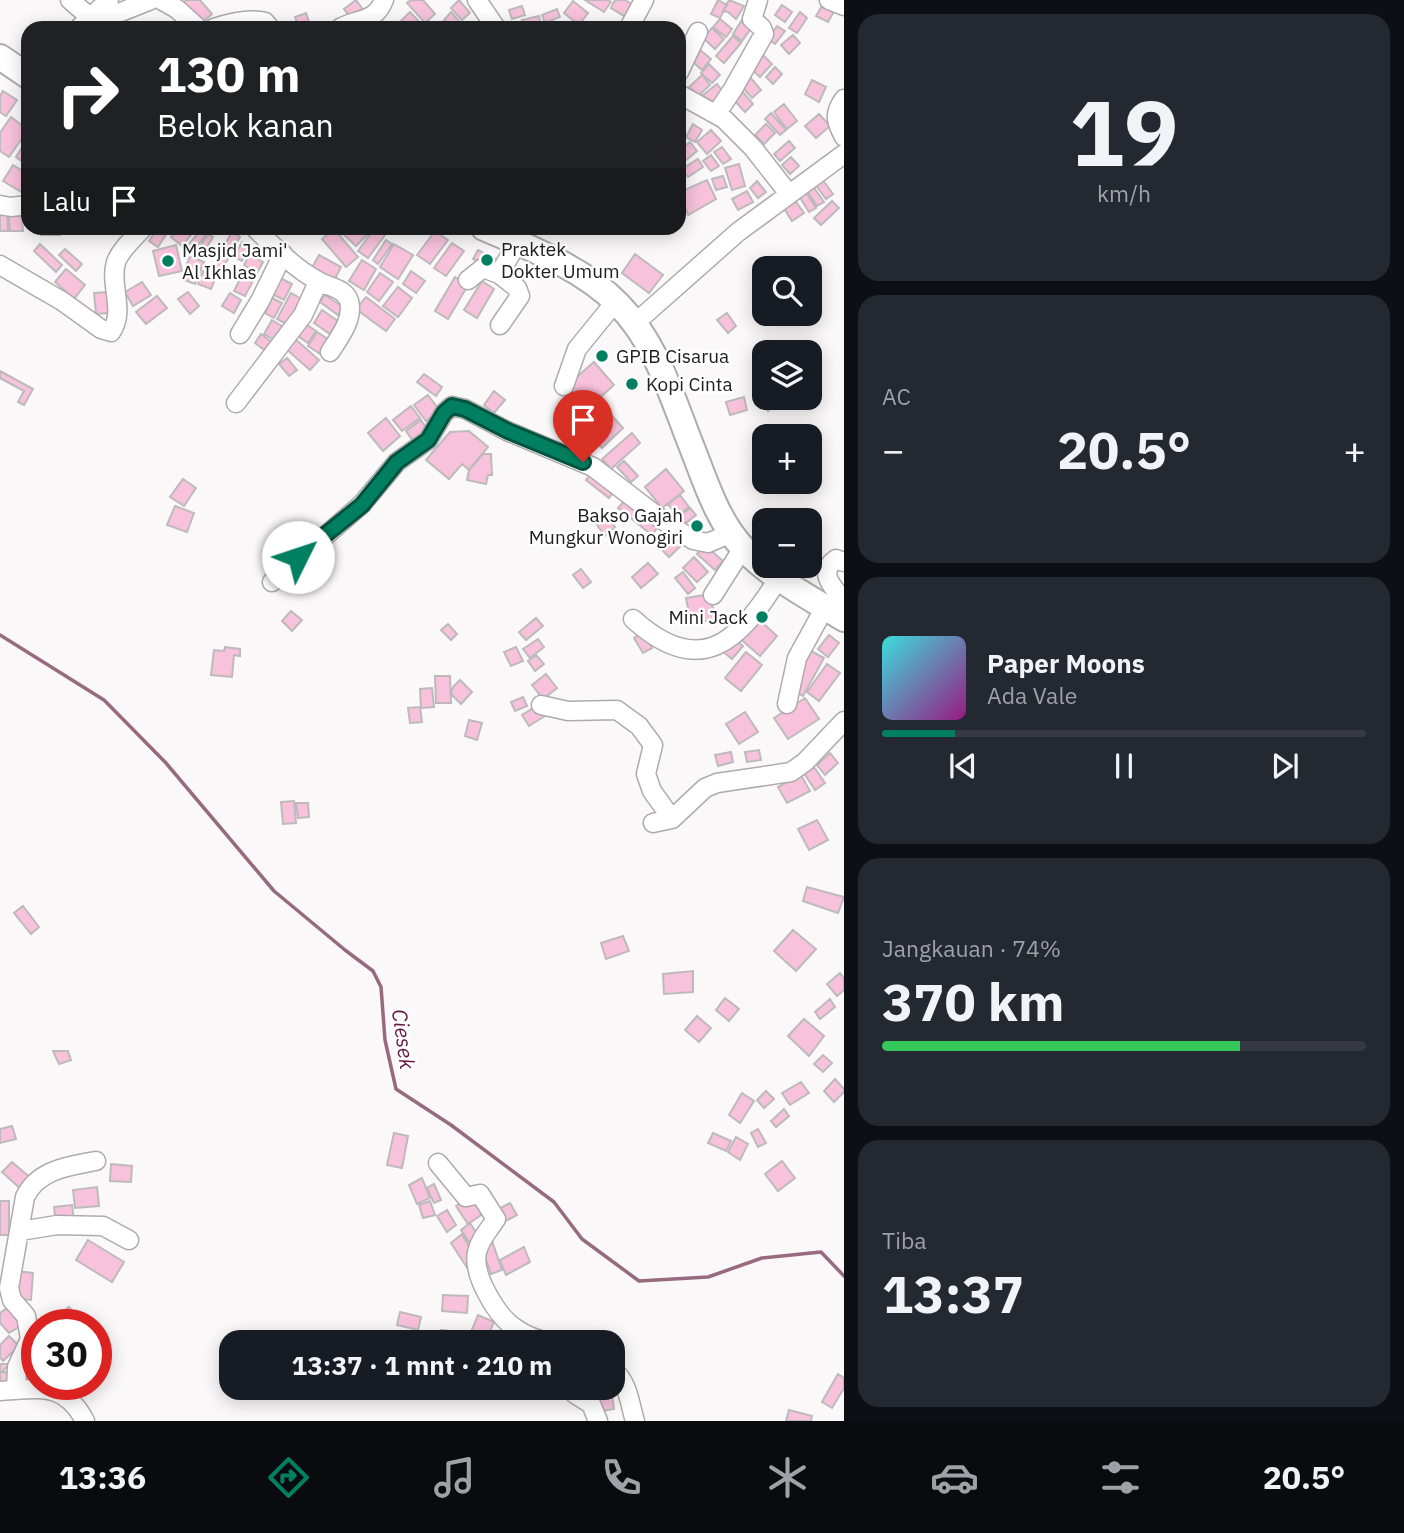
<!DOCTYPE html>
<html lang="id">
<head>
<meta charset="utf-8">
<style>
  body { margin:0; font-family:"IBM Plex Sans",sans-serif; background:#242831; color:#f1f3f6; height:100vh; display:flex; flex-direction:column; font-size:26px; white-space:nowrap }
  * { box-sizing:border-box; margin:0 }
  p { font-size:23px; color:#9ea1a6 }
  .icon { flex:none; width:38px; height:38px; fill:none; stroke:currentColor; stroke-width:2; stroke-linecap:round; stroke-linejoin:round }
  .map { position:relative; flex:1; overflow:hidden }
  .drawer { display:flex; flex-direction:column; gap:14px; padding:14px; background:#0d0f14; width:560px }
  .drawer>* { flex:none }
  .banner { position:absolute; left:21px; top:21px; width:665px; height:214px; border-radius:21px; box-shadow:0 4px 18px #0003; background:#202124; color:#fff; overflow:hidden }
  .tools { position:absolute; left:752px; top:256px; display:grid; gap:14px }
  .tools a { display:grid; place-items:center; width:70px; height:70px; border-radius:14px; background:#171b24; box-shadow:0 4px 18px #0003; font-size:35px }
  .speed { position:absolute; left:21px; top:1309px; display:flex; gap:14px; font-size:35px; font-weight:700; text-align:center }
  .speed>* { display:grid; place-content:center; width:91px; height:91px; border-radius:50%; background:#171b24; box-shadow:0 4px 18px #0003; line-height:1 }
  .speed .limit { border:10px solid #d22; background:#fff; color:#111 }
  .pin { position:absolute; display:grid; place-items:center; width:60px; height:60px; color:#fff; margin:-72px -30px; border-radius:50% 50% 50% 0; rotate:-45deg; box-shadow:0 0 7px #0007 }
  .pin .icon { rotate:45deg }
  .me { position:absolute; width:77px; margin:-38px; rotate:49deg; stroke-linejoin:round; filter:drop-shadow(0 0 5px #0008) }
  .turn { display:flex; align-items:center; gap:24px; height:147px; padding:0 21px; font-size:32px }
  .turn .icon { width:91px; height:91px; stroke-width:2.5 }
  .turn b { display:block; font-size:49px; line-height:60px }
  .then { display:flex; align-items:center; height:66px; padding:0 21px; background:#0003; gap:14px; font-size:26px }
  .big { font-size:52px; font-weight:800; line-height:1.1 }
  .drawer .widget { flex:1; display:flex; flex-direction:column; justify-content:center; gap:10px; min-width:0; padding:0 24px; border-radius:21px; background:#242831 }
  .drawer .dial { align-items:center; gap:0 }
  .dial b { font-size:91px; line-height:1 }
  .song { display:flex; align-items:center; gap:21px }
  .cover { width:84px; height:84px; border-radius:10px; background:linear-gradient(135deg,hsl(180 70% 55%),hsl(310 70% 35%)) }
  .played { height:7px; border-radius:4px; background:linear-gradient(90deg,#008060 15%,#363941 15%) }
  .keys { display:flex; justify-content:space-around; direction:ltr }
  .heat { display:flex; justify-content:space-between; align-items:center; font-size:38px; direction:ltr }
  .charge { height:10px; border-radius:5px; background:linear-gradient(90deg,#34c759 74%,#363941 0) }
  .trip { position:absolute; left:219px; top:1330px; width:406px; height:70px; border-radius:21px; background:#171b24; box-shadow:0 4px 18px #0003; font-weight:800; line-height:70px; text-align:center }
  .dock { display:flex; height:112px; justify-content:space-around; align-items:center; background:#090b0e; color:#9ea1a6 }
  .dock .icon { width:49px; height:49px }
  .dock .selected { color:#008060 }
  .dock b { font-size:32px; color:#f1f3f6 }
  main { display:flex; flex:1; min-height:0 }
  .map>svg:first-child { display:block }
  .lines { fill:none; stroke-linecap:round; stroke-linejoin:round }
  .stream { stroke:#976a80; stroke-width:3.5 }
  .building { fill:#f8c2dc; stroke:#bebabc; stroke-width:2 }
  .minor-casing { stroke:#afabad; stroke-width:21 }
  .highway-casing { stroke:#afabad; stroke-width:28 }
  .minor { stroke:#fff; stroke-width:18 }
  .highway { stroke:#fff; stroke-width:24 }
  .route-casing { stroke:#00533e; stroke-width:18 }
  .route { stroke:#008060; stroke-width:12 }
  .poi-dot { fill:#008060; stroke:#fff; stroke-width:2.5 }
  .labels { text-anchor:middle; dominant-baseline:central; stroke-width:5; stroke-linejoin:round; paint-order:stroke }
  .poi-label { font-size:19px; fill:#212020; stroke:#fff; text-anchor:start }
  .water-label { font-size:21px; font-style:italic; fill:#631845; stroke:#fff }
</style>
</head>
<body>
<main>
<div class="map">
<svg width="844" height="1421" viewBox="0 0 844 1421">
  <rect width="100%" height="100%" fill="#fbf8f9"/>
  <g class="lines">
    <path class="stream" d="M0 635 104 700 166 763 274 891 345 950 373 971 381 987 385 1040 396 1089 451 1125 554 1202 582 1239 639 1281 708 1277 762 1258 821 1252 844 1276"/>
  </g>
  <path class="building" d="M187 0H200L212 14 200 25 182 3Z
    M356 0 364 11 352 20 344 9Z
    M411 0H423L435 14 425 23 407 3Z
    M459 0 470 13 462 20 451 8Z
    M585 0H608L611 2 604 12Z
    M615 0H625L633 5 626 17 611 8Z
    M718 0 727 5 720 18 711 14Z
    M729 0 744 6 736 19 728 12 723 11Z
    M573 1 588 13 579 25 564 13Z
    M823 4 835 10 828 22 816 16Z
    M782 5 792 12 785 22 775 15Z
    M522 6 525 15 512 19 509 10Z
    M557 9 560 17 545 23 542 15Z
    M410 12 423 26 421 28H398L396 26Z
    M451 12 460 22 454 28 444 20Z
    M800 12 807 18 797 33 789 28Z
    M306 13 311 28H299L295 17Z
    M539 16 541 26 524 28 522 20Z
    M720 19 732 29 726 37 713 27Z
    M742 20 752 27 742 41 733 34Z
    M777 26 785 31 775 44 768 39Z
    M712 28 724 39 715 49 703 38Z
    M793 35 800 43 789 54 781 45Z
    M733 36 741 43 724 63 716 56Z
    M700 50 711 59 702 70 692 61Z
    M763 55 772 64 760 77 751 69Z
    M709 64 720 75 712 83 701 73Z
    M775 67 782 74 773 84 766 77Z
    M702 75 710 85 698 96 689 87Z
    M749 76 761 90 752 98 740 84Z
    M812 80 826 87 819 102 805 94Z
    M717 84 724 93 710 104 703 95Z
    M3 91 17 100 6 116 0 112V96Z
    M742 91 753 104 745 112 733 99Z
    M784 104 797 121 787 129 774 112Z
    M771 113 786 130 780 135 765 119Z
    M819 114 830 126 816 138 805 126Z
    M11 117 28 130 9 157 0 151V133Z
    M693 124 702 130 695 142 686 137Z
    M766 124 775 133 764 144 755 135Z
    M711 130 721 141 707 154 697 142Z
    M28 138V164L27 165 16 157Z
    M789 141 795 148 780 161 774 154Z
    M690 142 697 151 686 160 679 151Z
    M722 147 731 159 723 164 714 152Z
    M711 155 719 166 711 171 703 161Z
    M791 157 799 166 790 174 782 165Z
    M698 159 703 167 688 177 682 169Z
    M739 164 745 186 732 190 725 168Z
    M13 165 28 174V196L3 181Z
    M723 176 727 187 716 190 712 179Z
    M822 179 833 194 826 199 815 184Z
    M707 180 716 199 688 215 680 192Z
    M757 181 766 192 758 198 750 188Z
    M812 185 824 202 817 206 806 189Z
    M747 191 753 202 738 210 732 199Z
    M806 192 816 208 809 212 799 196Z
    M794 199 804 213 792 221 783 207Z
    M832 201 839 208 821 225 814 218Z
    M0 214H7L8 231H0Z
    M9 216H22L23 231H10Z
    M41 228H60V235H41Z
    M158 228H170L158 247 149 241Z
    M179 228H189L194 231 182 246 171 237Z
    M202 228 210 229 195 249 189 244Z
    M347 228H363L369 233 356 246 342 233Z
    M375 228 385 235 368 258 358 251Z
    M334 229 358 257 346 267 322 239Z
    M435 231 448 240 430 264 417 255Z
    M232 232 240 237 232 250 224 246Z
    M208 234 213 237 203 254 197 251Z
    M386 240 392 244 378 264 373 260Z
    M242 242 250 246 242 261 234 257Z
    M452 243 464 251 446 276 434 268Z
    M40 244 62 265 56 272 34 251Z
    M394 244 413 255 398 279 380 267Z
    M176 245 182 271 159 276 153 251Z
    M65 249 82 264 76 271 59 255Z
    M478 250 501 262 496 270 473 259Z
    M222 253 229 257 219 274 211 270Z
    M250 254 263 262 257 273 244 265Z
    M635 254 663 275 649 293 622 273Z
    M319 255 341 267 332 285 309 273Z
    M190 256 204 262 195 284 181 279Z
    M362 260 376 269 364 290 349 281Z
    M66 269 85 285 74 299 55 282Z
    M203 271 216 277 211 289 198 284Z
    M411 271 425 281 416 293 403 284Z
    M380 273 393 282 379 301 367 292Z
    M242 275 253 281 245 296 234 291Z
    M455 277 468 285 448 319 435 311Z
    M280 278 292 284 284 300 272 294Z
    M482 281 494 289 477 318 464 310Z
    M142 282 151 295 133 306 125 292Z
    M398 287 412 298 398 317 383 306Z
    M108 292 110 313 96 314 94 293Z
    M188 292 199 306 190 314 178 299Z
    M230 293 241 300 234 313 222 306Z
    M291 293 305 301 290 326 277 319Z
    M325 295 343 307 338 315 320 302Z
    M157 296 167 308 146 324 136 312Z
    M366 297 395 319 386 331 356 309Z
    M272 298 282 303 274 318 265 313Z
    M322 310 338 321 330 334 314 323Z
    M727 313 736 326 728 333 717 320Z
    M272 320 288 330 280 343 264 334Z
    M303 322 316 331 308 343 295 334Z
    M317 332 331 341 322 355 308 346Z
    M261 334 277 346 271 355 255 343Z
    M293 337 319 360 310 370 284 347Z
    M287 358 297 370 289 376 279 364Z
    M594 362 614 385 583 413 562 390Z
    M0 371 33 389 24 405 18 402 24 391 0 378Z
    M424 374 442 387 436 396 417 382Z
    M765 387V397H778L780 400 768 411 755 396Z
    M494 391 505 400 494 413 484 405Z
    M428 395 440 411 426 421 414 405Z
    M744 397 747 410 730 415 726 402Z
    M411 406 420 418 402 431 393 420Z
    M603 406 623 428 602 448 581 426Z
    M386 418 400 436 383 451 368 433Z
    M421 420 428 431 413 441 406 431Z
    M469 431 488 447 469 470 462 464 449 479 426 460 450 432Z
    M632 433 640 443 611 469 602 459Z
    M483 454H491L492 475H488L486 484 467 480 469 470Z
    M624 461 638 476 631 482 617 467Z
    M666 469 684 491 662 508 645 487Z
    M594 470 616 488 609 498 586 480Z
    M183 479 196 488 184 506 170 497Z
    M629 495 662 521 652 535 618 508Z
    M680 495 689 507 677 516 668 504Z
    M175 506 194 513 187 532 167 525Z
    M690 508 696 515 681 527 676 520Z
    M607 517 615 527 605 536 597 525Z
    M672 526 686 541 669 557 655 543Z
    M705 545 723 561 715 570 697 554Z
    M694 557 708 572 697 582 683 568Z
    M648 563 658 574 641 588 632 577Z
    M581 569 591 582 583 588 573 575Z
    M683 572 695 588 688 594 675 578Z
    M710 594 715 619 691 624 686 598Z
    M291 611 302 620 292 631 282 621Z
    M755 616 777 636 760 656 737 636Z
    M536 618 543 626 526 640 519 632Z
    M448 624 457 634 451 640 441 630Z
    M643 632 652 648 643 653 634 638Z
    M829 635 839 643 828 657 818 649Z
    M733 637 743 646 732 659 721 650Z
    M538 639 544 647 530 658 523 649Z
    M225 647 240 649V656L234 655 232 677 211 675 214 650 224 651Z
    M516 647 523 661 511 666 504 652Z
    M811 651 824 658 803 696 790 690Z
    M746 652 762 665 741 691 725 678Z
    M536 655 544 664 535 671 528 661Z
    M827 664 840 673 819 701 807 692Z
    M546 674 557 688 543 699 532 685Z
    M435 676H450L451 703H436Z
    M460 680 472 692 461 704 451 694 453 687Z
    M432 688 434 707 421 708 420 689Z
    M523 697 527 706 515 711 511 702Z
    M805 698 819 719 788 739 774 718Z
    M538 705 545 716 529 726 522 715Z
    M420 707 422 722 410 723 408 708Z
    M745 712 758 732 739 744 726 724Z
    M469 720 482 723 477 740 465 736Z
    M759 750 761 760 747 762 745 752Z
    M731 752 733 762 718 766 715 755Z
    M830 753 838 763 825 775 817 765Z
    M814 767 825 783 815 790 804 773Z
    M801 775 810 791 787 803 778 787Z
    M294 801 296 823 283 824 281 802Z
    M296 803H308L309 817 298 818Z
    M817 820 828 840 809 850 798 829Z
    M807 887 844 897 838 913 803 901Z
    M23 906 39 927 31 934 14 913Z
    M793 930 816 949 796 971 774 951Z
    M623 936 629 951 606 959 601 943Z
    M693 971V992L664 994 663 974Z
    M840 973 844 978V990L837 996 827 984Z
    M725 998 739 1009 729 1021 716 1010Z
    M830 999 835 1007 820 1019 815 1012Z
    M697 1016 711 1028 699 1042 685 1030Z
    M804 1019 824 1036 809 1056 788 1036Z
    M53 1051H68L71 1060 59 1064Z
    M823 1055 832 1063 823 1072 814 1064Z
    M835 1079 844 1089V1092L834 1102 824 1091Z
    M801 1082 809 1093 790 1105 782 1093Z
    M766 1091 774 1099 764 1108 757 1100Z
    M742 1093 754 1101 740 1123 729 1115Z
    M784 1109 789 1116 776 1127 771 1121Z
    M12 1126 16 1139 0 1143V1129Z
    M758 1129 766 1143 758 1147 751 1133Z
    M394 1133 408 1136 402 1168 387 1165Z
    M713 1133 731 1141 726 1151 708 1143Z
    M736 1137 748 1144 740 1160 728 1152Z
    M782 1161 795 1178 778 1191 765 1174Z
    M12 1162 32 1179 22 1190 2 1172Z
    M111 1164 132 1166 131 1182 110 1181Z
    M422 1178 430 1198 417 1204 409 1185Z
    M434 1184 441 1200 434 1203 427 1188Z
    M97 1187 99 1206 75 1208 73 1190Z
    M469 1198 476 1200 484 1213 468 1224 456 1206Z
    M0 1201H9V1235H0Z
    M430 1201 435 1215 423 1218 419 1205Z
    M510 1203 517 1215 502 1223 495 1211Z
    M72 1205 74 1221 56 1223 54 1207Z
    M447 1210 456 1225 447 1232 437 1216Z
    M470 1223 479 1237 469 1242 461 1230Z
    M462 1234 471 1250 470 1272 451 1243Z
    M88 1240 124 1262 112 1282 76 1260Z
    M492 1241 502 1270 491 1274 481 1245Z
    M524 1247 530 1262 506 1275 500 1260Z
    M15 1271 33 1273 31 1300 13 1298Z
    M443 1295 468 1296 467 1313 442 1311Z
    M10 1306 22 1325 9 1333 0 1323V1313Z
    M69 1307 79 1319 71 1325H67L59 1315Z
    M400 1312 421 1317 418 1330 397 1325Z
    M478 1315 494 1322 487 1338 471 1332Z
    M441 1330 459 1332 457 1342 439 1340Z
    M9 1336 19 1346 3 1361 0 1357V1345Z
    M26 1358 37 1361V1382L26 1380 23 1368Z
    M0 1364H10L2 1372 12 1373V1382H0Z
    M838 1374 844 1378V1388L832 1408 822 1402Z
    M612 1395 614 1409 595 1412 593 1398Z
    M789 1410 812 1416 811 1421H786Z"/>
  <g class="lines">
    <g class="minor-casing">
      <path id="minor" d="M70 0 91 18 121 12 151 0
        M161 0 177 9 198 28
        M477 0 496 28
        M829 0 844 6
        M79 28 109 0
        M214 28C229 23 250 18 265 22L270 28
        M340 28C358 18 375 23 384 0
        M629 28 644 0
        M679 72 698 32
        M679 94 724 119 753 148 789 194
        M844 99C833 114 836 122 844 137
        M717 113 733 89 764 34 762 28 752 19 758 0
        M0 205 11 207 28 205
        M255 228C273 246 294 268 318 281 328 287 345 288 349 301 354 319 339 338 330 352
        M0 265 62 301 101 329 111 332C126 311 109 285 116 262 121 249 134 238 143 228
        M468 280 483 268 499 274
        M634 324 738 232 844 154
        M500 325 520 296 517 288 499 274 518 242
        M240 334 260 301 283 254
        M564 386 577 349 616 301
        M236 403 303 315 318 282
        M844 562 836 559C817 573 833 587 844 601
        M272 582 362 504 397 462 428 440 444 413 452 406 465 409 507 431 593 467 661 519 693 540 708 543 731 533
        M713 595 743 548
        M633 619C700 680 740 642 779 577
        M787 704 797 658 825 607
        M541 705 568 711 617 710 639 726 653 745 646 774 652 791 672 819
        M653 823 672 819 705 788 717 783 791 772 805 762 844 721
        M438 1163 466 1197 480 1194 496 1219C489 1230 480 1239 477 1252 472 1275 497 1316 515 1328 526 1336 538 1340 550 1342
        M20 1231 57 1225 103 1226 129 1240
        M612 1369C629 1383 629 1402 635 1421
        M575 1388V1394L591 1404 598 1421
        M16 1390 17 1367 30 1339 26 1316 12 1300 9 1288 25 1197C38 1169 70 1166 96 1161
        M0 1391C39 1389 64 1381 85 1421"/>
    </g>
    <g class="highway-casing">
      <path id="highway" d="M0 57 28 76
        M484 228C530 248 583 268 618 304 657 343 673 400 693 450 706 483 718 522 744 549 771 578 811 598 844 619"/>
    </g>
    <use href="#minor" class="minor"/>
    <use href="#highway" class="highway"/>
  </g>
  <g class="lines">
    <g class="route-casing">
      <path id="route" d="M298 557 362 505 397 462 428 440 444 413 452 406 465 409 508 431 583 462"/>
    </g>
    <use href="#route" class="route"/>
  </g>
  <g class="poi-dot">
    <circle cx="487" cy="260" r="7"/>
    <circle cx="168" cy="261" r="7"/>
    <circle cx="602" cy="356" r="7"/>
    <circle cx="632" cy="384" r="7"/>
    <circle cx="697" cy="526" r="7"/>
    <circle cx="762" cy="617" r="7"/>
  </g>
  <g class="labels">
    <g class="poi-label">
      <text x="501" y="249">Praktek<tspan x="501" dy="22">Dokter Umum</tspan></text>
      <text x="182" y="250">Masjid Jami'<tspan x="182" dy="22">Al Ikhlas</tspan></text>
      <text x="616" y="356">GPIB Cisarua</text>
      <text x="646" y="384">Kopi Cinta</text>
      <text x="683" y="515" text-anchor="end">Bakso Gajah<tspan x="683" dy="22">Mungkur Wonogiri</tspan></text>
      <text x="748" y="617" text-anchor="end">Mini Jack</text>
    </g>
    <g class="water-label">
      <text transform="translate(404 1039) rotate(82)">Ciesek</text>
    </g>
  </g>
</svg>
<div class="tools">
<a><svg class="icon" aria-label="search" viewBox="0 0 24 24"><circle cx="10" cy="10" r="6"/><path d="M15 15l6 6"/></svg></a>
<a><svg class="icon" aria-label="layers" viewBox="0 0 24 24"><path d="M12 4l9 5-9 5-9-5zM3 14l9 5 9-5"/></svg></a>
<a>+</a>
<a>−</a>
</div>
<div class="speed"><div class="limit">30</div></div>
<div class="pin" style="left:583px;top:462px;background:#d93025"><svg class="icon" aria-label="arrive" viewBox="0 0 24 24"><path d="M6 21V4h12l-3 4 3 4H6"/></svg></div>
<svg class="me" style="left:298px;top:557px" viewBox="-20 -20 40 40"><circle r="19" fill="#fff"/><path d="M0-13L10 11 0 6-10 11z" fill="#008060"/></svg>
<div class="trip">13:37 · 1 mnt · 210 m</div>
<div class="banner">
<div class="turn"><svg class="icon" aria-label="right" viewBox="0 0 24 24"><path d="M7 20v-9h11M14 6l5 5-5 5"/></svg><div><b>130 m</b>Belok kanan</div></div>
<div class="then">Lalu<svg class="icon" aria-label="arrive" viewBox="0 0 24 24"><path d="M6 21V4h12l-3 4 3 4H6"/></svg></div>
</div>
</div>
<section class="drawer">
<div class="widget dial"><b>19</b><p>km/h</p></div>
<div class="widget"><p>AC</p>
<div class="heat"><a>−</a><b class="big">20.5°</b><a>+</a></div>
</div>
<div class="widget">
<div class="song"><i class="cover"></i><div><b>Paper Moons</b><p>Ada Vale</p></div></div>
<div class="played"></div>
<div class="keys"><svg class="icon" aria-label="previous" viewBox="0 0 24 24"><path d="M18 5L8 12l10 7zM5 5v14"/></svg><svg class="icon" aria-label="pause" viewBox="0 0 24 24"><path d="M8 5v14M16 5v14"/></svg><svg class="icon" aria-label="next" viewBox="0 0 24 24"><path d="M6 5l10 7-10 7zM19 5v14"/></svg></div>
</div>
<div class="widget"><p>Jangkauan · 74%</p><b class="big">370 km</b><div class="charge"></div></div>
<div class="widget"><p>Tiba</p><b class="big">13:37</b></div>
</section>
</main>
<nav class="dock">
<b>13:36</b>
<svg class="icon selected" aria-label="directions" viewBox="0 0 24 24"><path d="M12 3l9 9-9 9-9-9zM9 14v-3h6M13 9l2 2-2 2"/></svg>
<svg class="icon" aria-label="music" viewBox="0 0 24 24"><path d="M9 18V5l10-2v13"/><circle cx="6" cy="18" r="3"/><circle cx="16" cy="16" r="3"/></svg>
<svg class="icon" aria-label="phone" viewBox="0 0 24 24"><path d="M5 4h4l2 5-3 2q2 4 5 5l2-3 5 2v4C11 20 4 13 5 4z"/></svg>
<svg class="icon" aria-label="climate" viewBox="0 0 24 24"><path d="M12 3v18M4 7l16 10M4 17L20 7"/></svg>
<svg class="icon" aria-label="car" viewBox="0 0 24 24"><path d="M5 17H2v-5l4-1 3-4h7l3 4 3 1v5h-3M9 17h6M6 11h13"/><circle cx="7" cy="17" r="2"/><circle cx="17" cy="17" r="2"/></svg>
<svg class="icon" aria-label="filters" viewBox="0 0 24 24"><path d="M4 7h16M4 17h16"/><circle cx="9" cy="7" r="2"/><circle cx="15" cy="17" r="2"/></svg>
<b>20.5°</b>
</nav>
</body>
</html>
